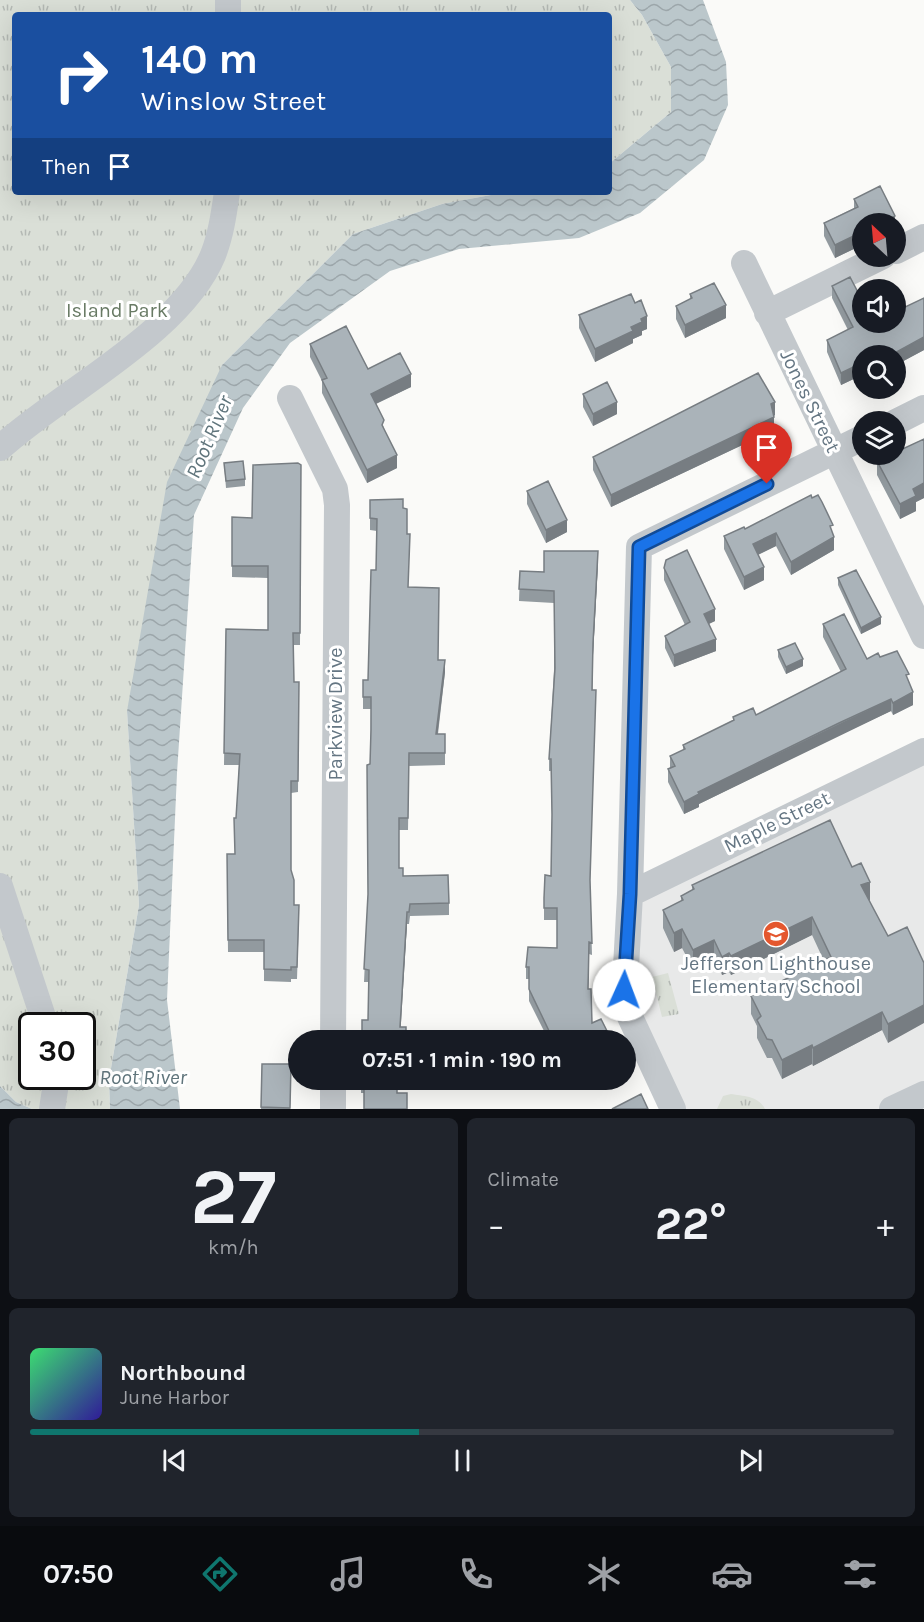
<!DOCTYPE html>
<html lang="en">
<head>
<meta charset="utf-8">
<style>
  body { margin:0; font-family:Karla,sans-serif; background:#20242c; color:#f1f3f6; height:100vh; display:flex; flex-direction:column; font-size:22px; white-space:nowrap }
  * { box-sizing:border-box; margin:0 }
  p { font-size:20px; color:#9ea1a6 }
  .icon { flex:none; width:33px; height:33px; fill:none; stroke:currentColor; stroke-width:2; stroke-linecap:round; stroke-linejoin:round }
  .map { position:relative; height:1109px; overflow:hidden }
  .details { display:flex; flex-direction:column; gap:9px; padding:9px; background:#0d0f14; flex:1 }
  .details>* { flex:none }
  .hud { position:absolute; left:12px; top:12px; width:600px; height:183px; border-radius:6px; box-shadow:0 6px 24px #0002; background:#1a4fa0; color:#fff; overflow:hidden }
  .needle { width:39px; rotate:334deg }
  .tools { position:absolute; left:852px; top:213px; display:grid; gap:12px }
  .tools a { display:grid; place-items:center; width:54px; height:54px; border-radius:50%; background:#171b24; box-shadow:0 6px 24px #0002; font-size:30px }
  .speed { position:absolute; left:18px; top:1012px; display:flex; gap:12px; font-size:30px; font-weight:700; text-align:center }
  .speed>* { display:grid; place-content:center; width:78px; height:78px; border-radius:50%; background:#171b24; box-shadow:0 6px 24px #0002; line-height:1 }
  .speed .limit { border:3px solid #111; border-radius:9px; background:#fff; color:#111 }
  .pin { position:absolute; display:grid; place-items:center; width:51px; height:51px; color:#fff; margin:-62px -26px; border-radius:50% 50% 50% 0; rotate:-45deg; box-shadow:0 0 6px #0007 }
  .pin .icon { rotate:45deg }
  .me { position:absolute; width:66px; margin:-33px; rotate:2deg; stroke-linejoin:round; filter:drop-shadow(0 0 4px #0008) }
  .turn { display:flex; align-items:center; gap:21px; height:126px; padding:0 30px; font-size:27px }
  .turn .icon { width:78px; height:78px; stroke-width:2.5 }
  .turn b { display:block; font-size:42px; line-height:51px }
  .then { display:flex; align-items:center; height:57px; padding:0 30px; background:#0003; gap:12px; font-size:22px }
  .big { font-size:45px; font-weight:700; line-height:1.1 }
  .details .tile { flex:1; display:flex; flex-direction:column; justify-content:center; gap:9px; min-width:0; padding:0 21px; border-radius:9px; background:#20242c }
  .details .dial { align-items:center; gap:0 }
  .dial b { font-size:78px; line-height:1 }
  .song { display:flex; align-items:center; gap:18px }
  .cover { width:72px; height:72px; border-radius:9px; background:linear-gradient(135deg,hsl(140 70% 55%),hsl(250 70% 35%)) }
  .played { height:6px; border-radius:3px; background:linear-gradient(90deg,#0f766e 45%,#363941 45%) }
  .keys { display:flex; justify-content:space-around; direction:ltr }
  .heat { display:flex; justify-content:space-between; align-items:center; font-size:33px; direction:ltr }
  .details .tiles { flex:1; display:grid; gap:9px; grid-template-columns:1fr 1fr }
  .tile:last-child { grid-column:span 2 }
  .trip { position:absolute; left:288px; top:1030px; width:348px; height:60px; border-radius:30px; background:#171b24; box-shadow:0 6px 24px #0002; font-weight:700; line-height:60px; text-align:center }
  .tab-bar { display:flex; height:96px; justify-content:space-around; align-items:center; background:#090b0e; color:#9ea1a6 }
  .tab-bar .icon { width:42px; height:42px }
  .tab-bar .active { color:#0f766e }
  .tab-bar b { font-size:27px; color:#f1f3f6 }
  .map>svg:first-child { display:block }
  .built { fill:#e8e9e9 }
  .park { fill:url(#park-tufts); fill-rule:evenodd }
  .water { fill:url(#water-waves) }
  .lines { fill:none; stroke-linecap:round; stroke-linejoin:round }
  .minor { stroke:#c3c8cc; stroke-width:26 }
  .wall { fill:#929a9f }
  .shaded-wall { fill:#777d82 }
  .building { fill:#aab3b9; stroke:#777d82; stroke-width:1.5 }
  .route-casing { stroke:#114b97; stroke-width:15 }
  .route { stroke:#1a73e8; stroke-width:10 }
  .labels { text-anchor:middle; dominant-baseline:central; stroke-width:6; stroke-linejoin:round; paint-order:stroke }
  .park-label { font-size:20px; fill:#687a64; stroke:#fff }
  .street-label { font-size:20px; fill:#657683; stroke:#fff }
  .poi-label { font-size:20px; fill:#657683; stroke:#fff }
  .water-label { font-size:21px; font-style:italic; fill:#60757c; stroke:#fff }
</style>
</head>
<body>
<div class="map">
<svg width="924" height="1109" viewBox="0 0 924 1109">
  <defs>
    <pattern id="park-tufts" width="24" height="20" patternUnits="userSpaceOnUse" patternTransform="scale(1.5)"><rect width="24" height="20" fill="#dadfd7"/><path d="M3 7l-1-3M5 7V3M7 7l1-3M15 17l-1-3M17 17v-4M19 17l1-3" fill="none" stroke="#b4b9b4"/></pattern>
    <pattern id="water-waves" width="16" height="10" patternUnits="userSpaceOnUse" patternTransform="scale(1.5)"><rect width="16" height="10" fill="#bbc7cb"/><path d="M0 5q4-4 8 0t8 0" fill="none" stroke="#9ca6aa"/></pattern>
  </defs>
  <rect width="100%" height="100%" fill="#fafaf8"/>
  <path class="built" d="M924 751V1094L892 1109H673L624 975 630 894Z"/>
  <path class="park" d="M0 0H630L642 15 671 67V112L609 164V15H15V192H507L442 204 353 234 222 365 127 711 139 905 109 1080 110 1109H32L16 1102 0 1086ZM32 1026H82V1077H32Z
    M668 973 679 1014 662 1017 652 977Z
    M731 1094C743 1096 759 1096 765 1109H717L723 1096Z"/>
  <path class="water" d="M630 0H703L726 62 728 105 704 160 640 213 579 238 459 249 390 271 290 343 243 408 194 515 177 773 167 1000 180 1109H110L109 1080 139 905 127 711 167 482 222 365 353 234 442 204 507 192H609V164L671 112V67L642 15Z
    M0 1086 16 1102 32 1109H0Z"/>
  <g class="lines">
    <path class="minor" d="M228 15V0
      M896 251 924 237
      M744 263 924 636
      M767 313 883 256
      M290 398 335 489 337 505 333 1041
      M896 422 924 408
      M0 448C62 391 181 333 213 255 221 235 224 213 227 192
      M0 886 46 1026
      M630 894 924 751
      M52 1109 57 1077
      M333 1109V1080
      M673 1109 624 1004 630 894 639 547 862 438
      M892 1109 924 1094"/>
  </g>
  <path class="wall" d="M854 199 895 224H862V245L835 258 824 236V223L854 208Z
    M832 286 861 298 899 310 924 350 896 365V356H862V375L841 385 827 352V340L848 330 832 298Z
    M690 294 726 318 685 338 676 319V306L690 299Z
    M579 315 647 329 642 331V335L633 339V343L595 362 579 328Z
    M310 344 411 387 376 404 397 468 367 483 322 393V381L310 357Z
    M583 394 617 414 593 426 583 407Z
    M775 415 774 416V430L611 507 593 470V457Z
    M924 439V498L916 502V511L900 519 877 475V461Z
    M224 463 245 479V486L226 488Z
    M301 465 300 645H293L294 682H299L298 792 291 793V870L294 905 299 917 297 979H291V982L264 981V952H228L227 854H235L239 765H224L226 629 268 630V578L232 577V517L252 518Z
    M527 491 567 532 546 543 527 504Z
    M370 500 403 508 407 534 408 587 438 660 445 672 438 734H445V765L409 766 408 830H399V868L403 876 449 903V915L410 916 409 924H407L400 1027 406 1041 368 1020 369 982H364L368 895 371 709H363V680H368L376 570 377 531 370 530Z
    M745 529 833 534 834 550 791 575 776 546 758 555 764 580 744 590 724 549V536Z
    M598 563 593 655 590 886 592 955 589 954 588 989 592 1023 612 1041 547 1037 529 1001V979H526V967L557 948V920H544V910L545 875 551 876 552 819 551 771H549V759L554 670V603L519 601 520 571 544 572Z
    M664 568 715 621 709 624 716 651 674 667 665 648V636L685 625 664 580Z
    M838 578 881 624 861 634 838 585Z
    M823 624 867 659 880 657 909 682 913 705 893 715 891 711 839 735 699 804V807L684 814 668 782V769L670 768V756L683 750V745L733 721V717L756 715 841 672 823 637Z
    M778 650 803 666 786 674 778 657Z
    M852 867 870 900 869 901 888 936 907 927 888 1043 882 1030 813 1066 812 1064 782 1079 772 1058H767L757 1038V1026L751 1014V996L824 961 812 935 731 975 729 972 722 975 714 959 693 969 682 948 674 952 663 928V910L681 901V896L692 890V885Z
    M262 1064H291L290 1109H261Z
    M361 1080H397L364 1093H361Z"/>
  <path class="shaded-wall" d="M895 216V224H880Z
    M862 232V245L835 258V245Z
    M726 305V318L685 338V325Z
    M647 316V329L642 331V335L633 339V343L595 362V349L641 319Z
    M924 337V350L896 365V356H893V354Z
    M892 349V356H878Z
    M862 363V375L841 385V373Z
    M411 374V387L371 406V394Z
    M617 402V414L593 426V414Z
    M775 402V415L771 417V404Z
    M774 417V430L611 507V495Z
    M397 455V468L367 483V470Z
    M924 483V498L916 502V511L900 519V504L913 489Z
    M567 520V532L546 543V530Z
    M776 533V546L753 557V544Z
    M834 537V550L791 575V562Z
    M598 551V563L593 655V643Z
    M764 567V580L744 590V577Z
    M715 609V621L704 626V614Z
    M881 617V624L861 634V628Z
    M716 639V651L674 667V655Z
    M803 659V666L786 674V667Z
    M445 660V672L436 746V734Z
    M913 692V705L893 715V703Z
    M891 699V711L699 804V807L684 814V802L698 792Z
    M870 882V900L861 904V885Z
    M407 912V924L400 1039V1027Z
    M812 917V935L731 975V956Z
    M682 929V948L674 952V933Z
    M714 940V959L693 969V950Z
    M729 953V972L722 975V957Z
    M924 1005V1023L888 1043V1024Z
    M882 1012V1030L813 1066V1048Z
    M812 1045V1064L782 1079V1060Z"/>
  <path class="building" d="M880 186 895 216 880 224H862V232L835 245 824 223 858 207 854 199Z
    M850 277 861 298 862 297V322H896V302L899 310 924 298V337L893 354 892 349 878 356H862V363L841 373 827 340 853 327 832 286Z
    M714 283 726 305 685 325 676 306 692 298 690 294Z
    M631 294 635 303 641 300 647 316 641 319 642 322 631 327 633 331 595 349 579 315Z
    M346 326 368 369 400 353 411 374 371 394 384 420 382 425 397 455 367 470 322 380 327 378 310 344Z
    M758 373 775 402 771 404 774 417 611 495 593 457Z
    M607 382 617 402 593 414 583 394Z
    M924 439V483L913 489 916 496 900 504 877 461 891 454H896V452Z
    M243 461 245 479 226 481 224 463Z
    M298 463 301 465 300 633H293L294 682H299L298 781H291V870L294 880V905H299L297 967H291V970L264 969V940H228L227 854H235L234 818H236L240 754 224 753 226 629 268 630V566H232V517L252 518 253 465Z
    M548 481 567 520 546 530 527 491Z
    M811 495 812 498 818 495 822 502 833 525 830 526 834 537 791 562 776 533 753 544 764 567 744 577 724 536 744 527 745 529Z
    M403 499V508L407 509V534H410L408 587 439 588 438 660H445L436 734H445V753H409L408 818H399V868H403V876L448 875 449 903 410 904 409 912H407L400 1027H406V1041H362V1020H368L369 970 364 969 368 894 367 765 370 764 371 730V697H363V680H368L371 570H376L377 519 370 518V500Z
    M687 550 715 609 704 614 716 639 674 655 665 636 690 622 664 568 666 560Z
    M544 551H598L593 643 592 690H596L590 880 592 943 589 942 588 989H591L592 1023 601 1019 612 1041H537L551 1035 529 989V967H526L528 947 557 948V908H544V898L545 875 551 876 552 814 551 759H549L555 668 554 591 519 589 520 571 544 572Z
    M856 570 881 617 861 628 838 578Z
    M844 614 867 659 878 653 880 657 897 651 909 674 906 675 913 692 893 703 891 699 839 723 698 792 699 794 684 802 668 769 675 766 670 756 685 749 683 745 734 720 733 717 753 708 756 715 846 669 823 624Z
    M795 643 803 659 786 667 778 650Z
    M830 820 852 867 861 863 870 882 861 885 888 936 907 927 924 963V1005L888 1024 882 1012 813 1048 812 1045 782 1060 772 1040 767 1039 757 1020 761 1016 751 996 831 957 812 917 731 956 729 953 722 957 714 940 693 950 682 929 674 933 663 910 683 900 681 896 694 889 692 885Z
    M262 1064H291L290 1108 261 1107Z
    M361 1080H397V1093H407V1109H364V1081Z
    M641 1094 648 1109H612Z"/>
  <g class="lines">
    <g class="route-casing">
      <path id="route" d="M624 990 630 894 639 547 767 484"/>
    </g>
    <use href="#route" class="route"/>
  </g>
  <defs>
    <g id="school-disc" transform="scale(1.35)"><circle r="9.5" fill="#e4572e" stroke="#fff"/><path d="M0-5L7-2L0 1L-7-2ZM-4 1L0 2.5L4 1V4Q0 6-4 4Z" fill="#fff"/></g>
  </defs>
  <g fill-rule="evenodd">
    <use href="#school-disc" x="776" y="934"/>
  </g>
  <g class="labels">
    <g class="park-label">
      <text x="117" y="310">Island Park</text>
    </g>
    <g class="street-label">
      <text transform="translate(810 401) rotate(64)">Jones Street</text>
      <text transform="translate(335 714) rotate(-90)">Parkview Drive</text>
      <text transform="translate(777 822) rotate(-26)">Maple Street</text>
    </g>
    <g class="poi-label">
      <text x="776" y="963">Jefferson Lighthouse<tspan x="776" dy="23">Elementary School</tspan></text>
    </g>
    <g class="water-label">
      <text transform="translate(209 437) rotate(-67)">Root River</text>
      <text x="143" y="1077">Root River</text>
    </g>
  </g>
</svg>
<div class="tools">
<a><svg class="needle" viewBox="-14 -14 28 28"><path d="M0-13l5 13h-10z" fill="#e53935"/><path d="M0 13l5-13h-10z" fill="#9ea1a6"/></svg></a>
<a><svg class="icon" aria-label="sound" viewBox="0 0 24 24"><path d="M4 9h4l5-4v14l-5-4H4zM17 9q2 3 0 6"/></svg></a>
<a><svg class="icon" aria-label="search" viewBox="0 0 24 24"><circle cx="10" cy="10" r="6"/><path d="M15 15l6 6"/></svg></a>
<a><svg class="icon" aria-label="layers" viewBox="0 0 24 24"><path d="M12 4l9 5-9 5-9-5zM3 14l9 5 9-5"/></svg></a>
</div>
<div class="speed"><div class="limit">30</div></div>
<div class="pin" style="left:767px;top:484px;background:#d93025"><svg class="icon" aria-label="arrive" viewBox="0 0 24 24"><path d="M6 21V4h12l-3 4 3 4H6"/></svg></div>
<svg class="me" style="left:624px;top:990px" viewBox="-20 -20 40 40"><circle r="19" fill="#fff"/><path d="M0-13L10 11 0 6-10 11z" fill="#1a73e8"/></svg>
<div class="trip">07:51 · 1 min · 190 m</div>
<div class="hud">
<div class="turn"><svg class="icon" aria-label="right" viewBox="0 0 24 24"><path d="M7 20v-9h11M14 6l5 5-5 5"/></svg><div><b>140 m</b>Winslow Street</div></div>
<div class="then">Then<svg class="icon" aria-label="arrive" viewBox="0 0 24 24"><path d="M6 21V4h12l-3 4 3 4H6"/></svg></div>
</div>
</div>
<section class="details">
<div class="tiles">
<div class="tile dial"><b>27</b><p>km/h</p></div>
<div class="tile"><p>Climate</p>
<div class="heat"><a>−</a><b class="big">22°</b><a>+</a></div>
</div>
<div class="tile">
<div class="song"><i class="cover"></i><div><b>Northbound</b><p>June Harbor</p></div></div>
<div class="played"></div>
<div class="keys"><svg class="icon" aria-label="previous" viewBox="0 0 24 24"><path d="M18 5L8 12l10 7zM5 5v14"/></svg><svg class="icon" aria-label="pause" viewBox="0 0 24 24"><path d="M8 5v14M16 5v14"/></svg><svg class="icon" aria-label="next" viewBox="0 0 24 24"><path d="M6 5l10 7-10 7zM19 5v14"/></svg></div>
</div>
</div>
</section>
<nav class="tab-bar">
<b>07:50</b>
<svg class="icon active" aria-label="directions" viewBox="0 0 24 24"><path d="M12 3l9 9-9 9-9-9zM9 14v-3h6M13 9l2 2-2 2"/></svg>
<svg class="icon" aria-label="music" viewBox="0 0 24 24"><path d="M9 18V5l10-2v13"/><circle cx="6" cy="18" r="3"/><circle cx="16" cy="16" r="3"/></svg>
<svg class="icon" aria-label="phone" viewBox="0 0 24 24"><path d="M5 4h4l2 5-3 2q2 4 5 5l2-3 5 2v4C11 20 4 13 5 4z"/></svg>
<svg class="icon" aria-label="climate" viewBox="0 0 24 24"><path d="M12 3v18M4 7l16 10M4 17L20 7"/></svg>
<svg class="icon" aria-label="car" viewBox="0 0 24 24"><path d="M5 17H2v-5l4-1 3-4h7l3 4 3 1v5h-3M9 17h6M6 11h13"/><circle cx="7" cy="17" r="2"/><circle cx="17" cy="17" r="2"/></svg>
<svg class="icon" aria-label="filters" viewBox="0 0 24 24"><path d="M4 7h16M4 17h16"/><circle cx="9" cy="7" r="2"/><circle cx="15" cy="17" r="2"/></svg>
</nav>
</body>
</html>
